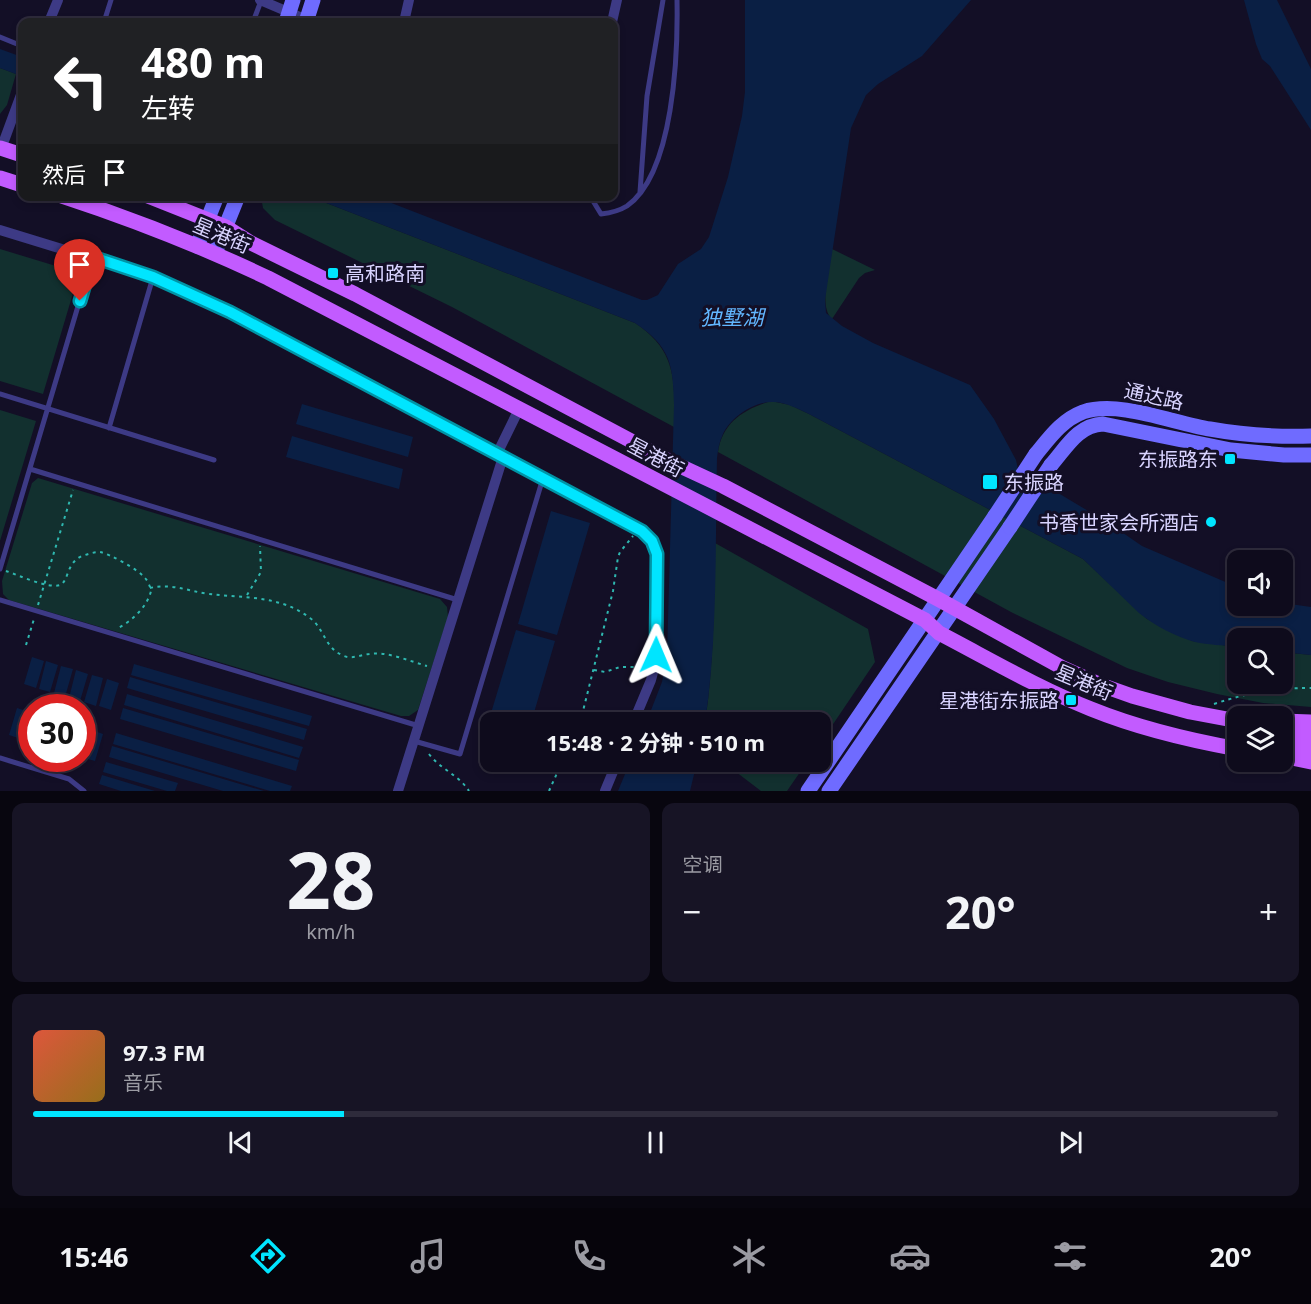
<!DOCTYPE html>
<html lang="zh">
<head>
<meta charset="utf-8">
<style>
  body { margin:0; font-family:"Noto Sans","Noto Sans SC",sans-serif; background:#171425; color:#f1f3f6; height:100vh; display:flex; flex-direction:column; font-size:22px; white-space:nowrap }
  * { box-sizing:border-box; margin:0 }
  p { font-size:20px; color:#9b9ba3 }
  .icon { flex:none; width:33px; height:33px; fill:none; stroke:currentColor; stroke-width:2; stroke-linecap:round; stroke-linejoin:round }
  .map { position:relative; height:791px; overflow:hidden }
  .drawer { display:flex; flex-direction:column; gap:12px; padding:12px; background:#08060f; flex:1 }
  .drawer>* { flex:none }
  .hud { position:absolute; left:18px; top:18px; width:600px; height:183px; border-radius:12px; box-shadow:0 3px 9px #0003,0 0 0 2px #2e2b3b; background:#202124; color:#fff; overflow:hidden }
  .buttons { position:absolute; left:1227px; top:550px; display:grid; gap:12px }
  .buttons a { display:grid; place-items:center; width:66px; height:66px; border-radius:12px; background:#0e0b1c; box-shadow:0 3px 9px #0003,0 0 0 2px #2e2b3b; font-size:30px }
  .speed { position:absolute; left:18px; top:694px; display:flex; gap:12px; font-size:30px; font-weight:700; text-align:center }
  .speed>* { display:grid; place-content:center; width:78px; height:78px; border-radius:50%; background:#0e0b1c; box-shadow:0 3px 9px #0003,0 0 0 2px #2e2b3b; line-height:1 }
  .speed .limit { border:9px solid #d22; background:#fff; color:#111 }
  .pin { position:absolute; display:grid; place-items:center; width:51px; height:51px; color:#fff; margin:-62px -26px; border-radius:50% 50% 50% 0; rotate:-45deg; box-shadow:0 0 6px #0007 }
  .pin .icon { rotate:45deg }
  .me { position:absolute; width:66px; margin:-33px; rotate:1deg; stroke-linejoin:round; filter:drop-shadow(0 0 4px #0008) }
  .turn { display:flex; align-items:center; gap:21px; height:126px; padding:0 24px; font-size:27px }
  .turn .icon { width:78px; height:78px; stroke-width:2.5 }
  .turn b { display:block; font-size:42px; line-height:51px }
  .then { display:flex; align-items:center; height:57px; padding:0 24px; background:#0003; gap:12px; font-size:22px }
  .big { font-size:45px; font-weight:700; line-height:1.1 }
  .drawer .tile { flex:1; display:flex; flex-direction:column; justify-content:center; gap:9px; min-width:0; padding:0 21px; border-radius:12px; background:#171425 }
  .drawer .dial { align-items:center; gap:0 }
  .dial b { font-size:78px; line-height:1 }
  .song { display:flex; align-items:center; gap:18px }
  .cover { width:72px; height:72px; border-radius:9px; background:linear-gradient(135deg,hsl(10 70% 55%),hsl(40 70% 35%)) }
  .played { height:6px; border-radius:3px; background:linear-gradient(90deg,#00e5ff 25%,#2e2b3b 25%) }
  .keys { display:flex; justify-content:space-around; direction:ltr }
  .heat { display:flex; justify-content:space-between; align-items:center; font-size:33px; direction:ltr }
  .drawer .tiles { flex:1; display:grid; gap:12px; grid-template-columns:1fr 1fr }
  .tile:last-child { grid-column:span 2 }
  .trip { position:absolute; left:480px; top:712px; width:351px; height:60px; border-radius:12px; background:#0e0b1c; box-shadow:0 3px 9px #0003,0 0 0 2px #2e2b3b; font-weight:700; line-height:60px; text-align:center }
  .menu { display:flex; height:96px; justify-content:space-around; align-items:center; background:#06040b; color:#9b9ba3 }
  .menu .icon { width:42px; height:42px }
  .menu .active { color:#00e5ff }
  .menu b { font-size:27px; color:#f1f3f6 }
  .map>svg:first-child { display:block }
  .green { fill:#12302f }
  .water { fill:#0a1f44 }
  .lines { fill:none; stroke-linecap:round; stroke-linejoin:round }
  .path { stroke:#2fb8b0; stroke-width:2; stroke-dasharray:3 4.5; stroke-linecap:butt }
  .service { stroke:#3d3a85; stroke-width:5 }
  .minor { stroke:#3d3a85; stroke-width:10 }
  .secondary { stroke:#6f6bff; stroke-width:15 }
  .primary { stroke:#c25bff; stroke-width:15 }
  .secondary-bridge { stroke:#6f6bff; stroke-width:15 }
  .route-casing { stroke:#0095a6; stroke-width:15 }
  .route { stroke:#00e5ff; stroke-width:10 }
  .poi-dot { fill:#00e5ff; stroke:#130f26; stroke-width:2 }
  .labels { text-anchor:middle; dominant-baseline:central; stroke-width:6; stroke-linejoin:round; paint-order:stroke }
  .street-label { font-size:20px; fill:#d9d4ff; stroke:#130f26 }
  .poi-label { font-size:20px; fill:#d9d4ff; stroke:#130f26; text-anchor:end }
  .water-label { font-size:21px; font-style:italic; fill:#62b6ff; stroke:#130f26 }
</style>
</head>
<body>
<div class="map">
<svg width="1311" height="791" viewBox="0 0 1311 791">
  <rect width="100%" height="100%" fill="#130f26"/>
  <path class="green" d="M0 68 16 74 7 105 0 114Z
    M261 197H311L635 323C677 351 675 381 674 427L452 307 275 220 263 208Z
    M0 249 79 273 43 394 0 381Z
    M832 249 875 270 865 273 859 278 832 319C818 306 830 267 832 249Z
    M771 401 790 405 809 414 1083 559 1147 619 1192 641 1237 647 1238 684H1282L1283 652 1311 655V707L1263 703 1217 694 1168 682 1127 668 1011 612 718 452C722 423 744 409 771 401Z
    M0 410 36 421 0 541Z
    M38 478 440 599 447 607 448 617 418 710 409 716H401L9 600 3 594 2 581 32 483Z
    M715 543 868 629 875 662 821 742 820 723H705C714 663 714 603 715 543Z
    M723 762H807L787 791H761Z"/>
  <path class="water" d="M745 0H971L922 56 878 84 866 95 851 128 825 300 826 313 842 326 873 343 970 385 994 419 1016 460 1018 469 1110 524 1142 546 1237 587 1238 606H1282L1283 603 1311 607V655L1283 652 1282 639H1238L1237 647C1223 645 1208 645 1195 642 1176 637 1154 625 1139 613L1083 559 809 414C798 409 786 402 773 402 754 401 730 418 723 434 719 442 718 450 717 458 715 546 718 636 705 723H646L662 682 667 656 674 405C673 365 671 347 635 323L311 197H376L642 300H647L658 295 678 264 701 249 709 237 728 177 742 116 745 92Z
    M1244 0H1277L1311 69V130L1270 66 1262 59 1256 44Z
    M0 49 22 57V79L16 74 0 68Z
    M302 404 413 437 408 457 296 424Z
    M292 436 403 469 399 489 286 457Z
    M551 511 590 523 557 635 518 624Z
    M516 630 555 641 531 723H490V745L482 743Z
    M32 657 44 661 36 688 24 684Z
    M46 661 58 665 50 692 39 689Z
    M134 664 312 716 309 726 131 675Z
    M61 666 73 669 65 697 54 693Z
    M76 670 88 674 80 701 69 698Z
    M92 675 103 678 96 706 84 702Z
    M130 677 307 729 304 740 127 688Z
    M107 679 119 683 111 710 99 706Z
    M127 694 303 747 299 758 124 705Z
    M17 708 29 712 21 739 9 735Z
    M123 708 299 760 296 771 120 719Z
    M92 730 103 734 95 761 84 758Z
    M116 733 292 786 290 791H270L113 744Z
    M112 746 264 791H223L109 757Z
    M106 762 178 783 175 791H167L103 772Z
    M630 762H697L690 791H618Z
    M102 775 155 791H121L99 784Z"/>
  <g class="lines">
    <path class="path" d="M6 571C18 575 48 589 60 585 69 581 66 563 82 556 88 554 94 552 100 552 110 554 139 570 145 578 148 581 150 586 151 591 147 607 132 621 118 628
      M150 588C172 583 187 591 209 594 243 598 280 595 310 618 324 628 325 648 342 655 351 660 360 655 369 654 387 651 409 661 427 666
      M247 595 261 572 260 546
      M38 605 73 490
      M26 645 34 619
      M594 670 605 672 620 667H645
      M1214 704C1251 692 1272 688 1311 688
      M580 723 613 591 618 557 620 552 633 536
      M429 754C440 769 459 775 469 791
      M549 791 562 762"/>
    <path class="service" d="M104 22 111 0
      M253 22 261 1
      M0 37 22 46
      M640 192 647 96 663 0
      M590 196 601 214C610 213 619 211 627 206 674 173 678 53 677 0
      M0 394 214 460
      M109 428 153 277
      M30 469 458 600
      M0 569 92 259
      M0 600 419 726
      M414 741 460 754 543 478
      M0 758 69 779 84 791"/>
    <path class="minor" d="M260 0 307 20
      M49 22 58 0
      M404 22 409 0
      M612 22 617 0
      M1 149 22 92
      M0 230 153 277 204 299 276 336 642 531 652 541 657 553 655 665 651 680 633 723
      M497 454 519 409
      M398 791 503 457
      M605 791 617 762"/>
    <path class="secondary" d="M286 22 293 0
      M306 22 313 0
      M197 246 217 196
      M215 253 238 196
      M1036 454C1050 437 1062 420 1083 412 1119 400 1173 423 1210 429 1243 435 1277 437 1311 436
      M1051 465C1066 448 1078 425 1103 424L1231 450 1284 455H1311
      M808 791 995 516
      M829 791 1010 527"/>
    <path class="primary" d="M0 148 22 155
      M0 178 22 185
      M62 196C132 219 201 246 268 278L925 620 939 633C989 659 1038 688 1091 709 1138 728 1188 740 1238 749
      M148 196 226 227 251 243 355 294 667 460 723 486 938 599 1061 667 1101 685 1132 696 1190 712 1238 721
      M1282 721 1311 722
      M1282 731 1311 736
      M1282 747 1311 750
      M1282 756 1311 762"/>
    <path class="secondary-bridge" d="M995 516 1036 454
      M1010 527 1051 465"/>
  </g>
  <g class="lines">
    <g class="route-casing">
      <path id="route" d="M80 301 93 257 153 277 230 312 642 531 652 541 657 554 656 655"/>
    </g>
    <use href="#route" class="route"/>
  </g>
  <g class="poi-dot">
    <rect x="327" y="267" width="12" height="12" rx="3"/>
    <rect x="1224" y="453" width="12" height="12" rx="3"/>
    <rect x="982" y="474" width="16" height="16" rx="3"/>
    <circle cx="1211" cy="522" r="6"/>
    <rect x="1065" y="694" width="12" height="12" rx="3"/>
  </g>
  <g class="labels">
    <g class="street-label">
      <text transform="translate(222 235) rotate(23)">星港街</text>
      <text transform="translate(1154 396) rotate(12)">通达路</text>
      <text transform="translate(656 457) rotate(28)">星港街</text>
      <text transform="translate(1084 682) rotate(23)">星港街</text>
    </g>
    <g class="poi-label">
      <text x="345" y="273" text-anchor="start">高和路南</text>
      <text x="1218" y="459">东振路东</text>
      <text x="1004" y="482" text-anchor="start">东振路</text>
      <text x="1199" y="522">书香世家会所酒店</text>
      <text x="1059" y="700">星港街东振路</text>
    </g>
    <g class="water-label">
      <text x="732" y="317">独墅湖</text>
    </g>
  </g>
</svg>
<div class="buttons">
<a><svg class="icon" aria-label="sound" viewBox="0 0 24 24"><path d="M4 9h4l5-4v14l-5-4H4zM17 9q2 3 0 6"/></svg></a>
<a><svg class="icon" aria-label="search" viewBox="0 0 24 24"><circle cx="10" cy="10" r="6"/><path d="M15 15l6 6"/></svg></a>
<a><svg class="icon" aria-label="layers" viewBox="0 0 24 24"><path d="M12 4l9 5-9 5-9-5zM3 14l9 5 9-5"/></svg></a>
</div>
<div class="speed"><div class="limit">30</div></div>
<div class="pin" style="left:80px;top:301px;background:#d93025"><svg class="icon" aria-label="arrive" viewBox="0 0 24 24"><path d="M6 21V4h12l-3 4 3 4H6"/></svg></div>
<svg class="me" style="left:656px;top:655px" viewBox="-20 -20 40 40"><path d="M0-17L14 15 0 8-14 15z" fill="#00e5ff" stroke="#fff" stroke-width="4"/></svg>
<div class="trip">15:48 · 2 分钟 · 510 m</div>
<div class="hud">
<div class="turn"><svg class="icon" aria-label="left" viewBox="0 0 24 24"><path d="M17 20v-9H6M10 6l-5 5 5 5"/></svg><div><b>480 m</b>左转</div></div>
<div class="then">然后<svg class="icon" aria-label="arrive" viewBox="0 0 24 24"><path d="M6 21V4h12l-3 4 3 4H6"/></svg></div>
</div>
</div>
<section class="drawer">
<div class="tiles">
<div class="tile dial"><b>28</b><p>km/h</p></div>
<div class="tile"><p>空调</p>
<div class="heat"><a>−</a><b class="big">20°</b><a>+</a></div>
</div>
<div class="tile">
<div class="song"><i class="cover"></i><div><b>97.3 FM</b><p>音乐</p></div></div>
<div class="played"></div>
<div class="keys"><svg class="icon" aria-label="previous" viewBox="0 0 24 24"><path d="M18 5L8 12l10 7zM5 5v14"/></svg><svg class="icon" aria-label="pause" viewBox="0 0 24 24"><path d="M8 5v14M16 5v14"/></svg><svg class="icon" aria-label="next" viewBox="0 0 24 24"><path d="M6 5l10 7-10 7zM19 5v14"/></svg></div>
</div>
</div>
</section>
<nav class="menu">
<b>15:46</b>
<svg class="icon active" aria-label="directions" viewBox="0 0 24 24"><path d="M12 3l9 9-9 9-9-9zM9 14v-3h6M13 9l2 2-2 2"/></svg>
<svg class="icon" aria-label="music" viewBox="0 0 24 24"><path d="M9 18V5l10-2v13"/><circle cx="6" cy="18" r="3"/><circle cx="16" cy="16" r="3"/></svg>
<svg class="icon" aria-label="phone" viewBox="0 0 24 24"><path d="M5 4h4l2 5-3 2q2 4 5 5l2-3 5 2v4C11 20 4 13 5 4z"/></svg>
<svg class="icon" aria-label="climate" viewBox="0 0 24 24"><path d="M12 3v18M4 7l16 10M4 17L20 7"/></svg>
<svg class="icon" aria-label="car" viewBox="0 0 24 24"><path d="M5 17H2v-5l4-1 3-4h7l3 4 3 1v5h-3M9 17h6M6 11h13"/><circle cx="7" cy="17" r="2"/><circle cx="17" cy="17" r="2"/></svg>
<svg class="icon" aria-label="filters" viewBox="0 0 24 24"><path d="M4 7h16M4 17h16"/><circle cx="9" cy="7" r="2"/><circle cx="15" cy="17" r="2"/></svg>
<b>20°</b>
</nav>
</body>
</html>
